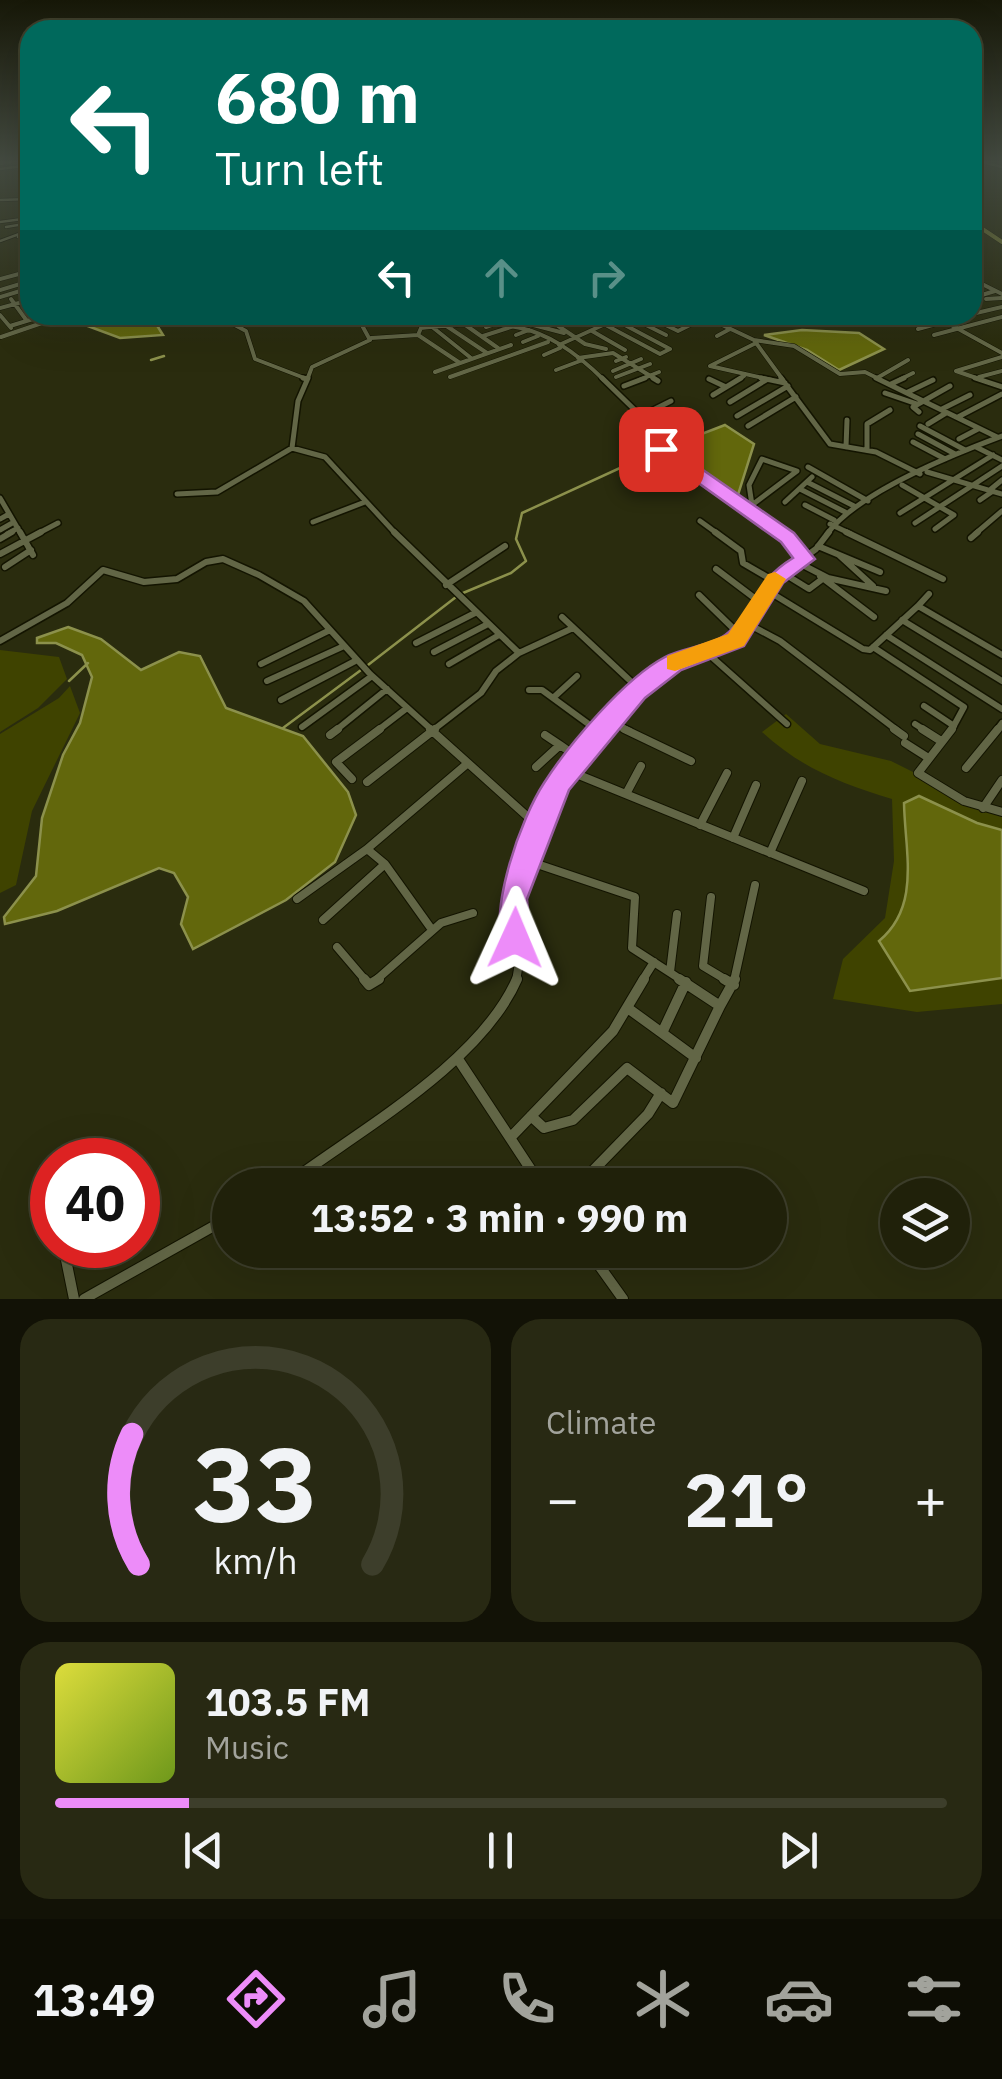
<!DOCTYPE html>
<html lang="en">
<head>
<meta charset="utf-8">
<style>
  body { margin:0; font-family:"IBM Plex Sans",sans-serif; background:#282913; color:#f1f3f6; height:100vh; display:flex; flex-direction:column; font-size:38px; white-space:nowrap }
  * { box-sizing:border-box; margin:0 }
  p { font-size:32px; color:#a2a39c }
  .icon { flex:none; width:55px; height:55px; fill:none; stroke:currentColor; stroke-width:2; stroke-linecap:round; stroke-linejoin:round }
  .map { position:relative; height:1299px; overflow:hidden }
  .drawer { display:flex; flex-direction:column; gap:20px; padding:20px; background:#121206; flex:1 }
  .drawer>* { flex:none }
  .top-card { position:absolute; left:20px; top:20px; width:962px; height:305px; border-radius:30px; box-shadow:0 10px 40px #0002,0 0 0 2px #3d3e2b; background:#00695c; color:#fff; overflow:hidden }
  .tools { position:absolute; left:880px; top:1178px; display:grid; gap:20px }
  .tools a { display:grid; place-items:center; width:90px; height:90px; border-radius:50%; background:#20210a; box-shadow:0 10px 40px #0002,0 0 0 2px #3d3e2b; font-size:50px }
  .speed { position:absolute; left:30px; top:1138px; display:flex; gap:20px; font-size:50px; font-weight:700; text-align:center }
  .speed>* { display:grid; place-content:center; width:130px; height:130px; border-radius:50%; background:#20210a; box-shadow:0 10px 40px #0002,0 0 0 2px #3d3e2b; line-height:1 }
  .speed .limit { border:15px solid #d22; background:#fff; color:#111 }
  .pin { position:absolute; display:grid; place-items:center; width:85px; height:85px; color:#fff; margin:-42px; border-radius:20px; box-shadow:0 5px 15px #0006 }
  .me { position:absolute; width:110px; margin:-55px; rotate:1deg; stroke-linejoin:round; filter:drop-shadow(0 0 8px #0008) }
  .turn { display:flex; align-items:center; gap:35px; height:210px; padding:0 30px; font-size:45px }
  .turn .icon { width:130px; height:130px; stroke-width:2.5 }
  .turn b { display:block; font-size:70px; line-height:85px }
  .lanes { display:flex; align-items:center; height:95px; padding:0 30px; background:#0003; justify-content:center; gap:50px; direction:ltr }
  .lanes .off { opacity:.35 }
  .big { font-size:75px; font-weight:700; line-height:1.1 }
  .drawer .widget { flex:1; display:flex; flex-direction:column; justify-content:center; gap:15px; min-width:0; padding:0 35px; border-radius:30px; background:#282913 }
  .drawer .dial { align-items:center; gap:0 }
  .dial svg { height:260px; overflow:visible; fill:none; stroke:#3d3e2b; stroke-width:7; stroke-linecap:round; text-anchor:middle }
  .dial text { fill:#f1f3f6; stroke:none }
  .song { display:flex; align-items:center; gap:30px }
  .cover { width:120px; height:120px; border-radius:15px; background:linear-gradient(135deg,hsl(60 70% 55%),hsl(80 70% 35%)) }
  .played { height:10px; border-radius:5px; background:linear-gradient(90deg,#ed8cf9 15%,#3d3e2b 15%) }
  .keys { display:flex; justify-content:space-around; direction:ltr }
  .heat { display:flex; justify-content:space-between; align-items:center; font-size:55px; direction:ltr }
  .drawer .tiles { flex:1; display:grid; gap:20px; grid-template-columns:1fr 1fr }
  .widget:last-child { grid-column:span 2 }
  .trip { position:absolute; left:212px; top:1168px; width:575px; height:100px; border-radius:50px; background:#20210a; box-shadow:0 10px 40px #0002,0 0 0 2px #3d3e2b; font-weight:700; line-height:100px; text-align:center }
  .menu { display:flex; height:160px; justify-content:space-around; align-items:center; background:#0d0d04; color:#a2a39c }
  .menu .icon { width:70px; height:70px }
  .menu .active { color:#ed8cf9 }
  .menu b { font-size:45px; color:#f1f3f6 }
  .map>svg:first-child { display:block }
  .green { fill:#3f4300 }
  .water { fill:#62670c; stroke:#8c914c; stroke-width:2.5 }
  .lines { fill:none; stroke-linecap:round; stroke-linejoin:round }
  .stream { stroke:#8c914c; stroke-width:2.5 }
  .minor-far5-casing { stroke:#131400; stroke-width:4 }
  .minor-far4-casing { stroke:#131400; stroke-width:5 }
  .minor-far3-casing { stroke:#131400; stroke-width:8 }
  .minor-far2-casing { stroke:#131400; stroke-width:9 }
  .minor-far1-casing { stroke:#131400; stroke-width:10 }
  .minor-casing { stroke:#131400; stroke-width:12 }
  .major-casing { stroke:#131400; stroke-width:5 }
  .minor-far5 { stroke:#626646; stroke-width:2.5 }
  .minor-far4 { stroke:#626646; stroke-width:4 }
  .minor-far3 { stroke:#626646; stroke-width:5 }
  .minor-far2 { stroke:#626646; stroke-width:6 }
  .minor-far1 { stroke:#626646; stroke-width:8 }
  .minor { stroke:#626646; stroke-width:10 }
  .major { stroke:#757a36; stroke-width:4 }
  .route { fill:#ed8cf9; stroke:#9a5ba2; stroke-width:2.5 }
  .slow { fill:#f59e0b }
</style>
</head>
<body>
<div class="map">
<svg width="1002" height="1299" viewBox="0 0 1002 1299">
  <rect width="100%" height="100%" fill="#2a2c0e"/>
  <path class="green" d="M0 650 59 657 67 679 38 708 0 732Z
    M70 686 80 713 32 811 16 885 0 893V734L59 698Z
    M786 714 820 744 891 761 977 804 1002 809V830L977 823 919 796 905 835 908 885 897 926 930 989 1002 978V1004L917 1012 833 999 843 959 885 918 894 861 892 799C842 784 801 768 762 732Z"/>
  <path class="water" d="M62 315H175L158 327 163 335 120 338 77 322H40Z
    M802 330 859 333 884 349 839 370 807 350 764 335Z
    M725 425 754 444 737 498 665 448Z
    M68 627 101 639 141 670 179 652 200 656 226 708 303 736 348 792 356 815 335 862 286 900 193 949 181 924 188 897 174 873 159 868 57 911 5 924 4 917 36 876 42 818 63 755 80 723 92 677 82 655 56 643H37V638Z
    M919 796 977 823 1002 830V978L910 991 879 941C921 906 905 853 904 803Z"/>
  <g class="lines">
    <path class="stream" d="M151 360 164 356
      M463 593 511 573 526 561 516 539 522 513 644 457
      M368 665 456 597
      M69 681 88 663
      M283 728 361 670"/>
    <g class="minor-far5-casing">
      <path id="minor-far5" d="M982 162 1002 167
        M0 164 11 162
        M0 169 30 165
        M30 180V189
        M0 200 30 199
        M0 222 30 218
        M6 227 30 223
        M18 237 28 239
        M0 241 30 230"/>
    </g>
    <g class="minor-far4-casing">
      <path id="minor-far4" d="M0 279 30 271
        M972 279 1002 294
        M0 290 30 281
        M0 297 30 288
        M972 298 995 291
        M11 299 27 321
        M986 299 1002 298
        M0 308 30 300
        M972 314 1002 307
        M0 315 11 328
        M216 315 246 331 255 359 307 379
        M506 315 518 323
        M542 315 585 344 606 349
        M587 315 660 354 670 349
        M606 315 670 349
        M626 315 666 335
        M645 315 678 331 706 317
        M665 315 687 325
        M701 315 754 340 783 380
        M933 315 1002 353
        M178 320 187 315
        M912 320 931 315
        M518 321 564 333
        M464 324 498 348
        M445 325 487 353
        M10 326 46 315
        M431 326 471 358
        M486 327 500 322
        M918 329 969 315
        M592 331 625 350
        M418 335 421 328C503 320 541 318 604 380
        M516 335 529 330
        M934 335 1002 317
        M483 336 514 326
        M717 336 730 329
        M1 337 42 323
        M371 338 418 335 460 363
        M754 340 794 346 840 374 865 372 881 380
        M523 342 538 336
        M756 343 710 366 772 380
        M559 345 625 315
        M544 355 560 348
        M578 358 613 353 657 380
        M616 361 626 357
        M556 370 580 361
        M613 371 641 359
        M956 371 982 380
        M956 371 1002 357
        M435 372 511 345
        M450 377 548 342
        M616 377 650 364
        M979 377 1002 371
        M877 378 908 360
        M307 380 312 367 370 340 358 318 362 315
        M639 380 659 372
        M737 380 744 376
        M899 380 913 373"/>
    </g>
    <g class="minor-far3-casing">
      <path id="minor-far3" d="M303 378 307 379
        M602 378 641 416 651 439 665 453 700 472 784 534
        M653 378 658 381
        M761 378 785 383
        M781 378 830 444 876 452 920 474
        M876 378 997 437
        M975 378 1002 387
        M709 379 726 387
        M891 384 904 378
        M624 386 645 378
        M908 392 933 380
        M885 393 917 404
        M713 395 741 378
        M730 402 766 380
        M942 409 970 395
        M919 412 913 407 950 386
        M641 416 671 401
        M737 416 788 386
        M958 417 1002 394
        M928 424 946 413
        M748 426 796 397
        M920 426 965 450
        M918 434 955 454
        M652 439 670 431
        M959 439 978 429
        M913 442 945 459
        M846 447 847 420
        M976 447 1002 460
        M292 448 325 457 396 534
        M867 450V424L890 410
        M762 459 797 471 752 505 749 485Z
        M626 461 661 449
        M808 467 868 501
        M927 472 1002 494
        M807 482 854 506
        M902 485 954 515 935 529
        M800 489 845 512
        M991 489 1002 480
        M177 494 217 492 292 448 298 401 308 378
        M0 498 21 534
        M980 500 993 491
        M785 502 812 477
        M805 505 834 520
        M747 507 752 505
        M900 513 993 455
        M0 519 9 514
        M700 521 718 534
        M313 522 365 502
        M915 523 1002 466
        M830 524 851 534
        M0 530 14 522
        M7 534 18 528
        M37 534 58 523
        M827 534C858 492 951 455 1002 436
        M975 534 1002 511"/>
    </g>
    <g class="minor-far2-casing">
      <path id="minor-far2" d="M20 532 33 555
        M394 532 519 653
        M715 532 741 551 743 563 774 581
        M780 532 805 559
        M846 532 943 579
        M971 538 978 532
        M0 539 12 532
        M818 546 880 572
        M0 554 41 532
        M839 555 873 586
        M799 563 828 578 886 591
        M5 567 31 550
        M716 569 761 603
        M783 573 809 589 821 580
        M820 576 874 617
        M446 585 505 546
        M768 591 863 649 870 650 918 606 1002 655
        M699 595 741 636
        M918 606 929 594
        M562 617 639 689
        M902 620 1002 681
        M748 624 780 641 898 731
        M886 635 1002 709
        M0 641 67 603 103 570 144 582 177 579 206 562 223 559 259 575 304 601 370 674 433 731
        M416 643 475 613
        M873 647 964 707 951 731
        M705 651 787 724
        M434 652 488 624
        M261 664 330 630
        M449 664 499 635
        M267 681 344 646
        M529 690H542L598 731
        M553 698 577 676
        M281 700 357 660
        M924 706 954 726
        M611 722 630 731
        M915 724 926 731
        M302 727 372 676
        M335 731 387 689
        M377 731 407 708
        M432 731 481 693 496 671 519 653 573 628
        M603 731 636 691 673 663 741 636 776 578 816 549 829 532
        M996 731 1002 723"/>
    </g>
    <g class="minor-far1-casing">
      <path id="minor-far1" d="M430 729 538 826
        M595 729 602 734
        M624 729 691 761
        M894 729 904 736
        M922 729 941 741
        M952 729 918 773 964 801 1002 812
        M330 735 338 729
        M545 735 560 745
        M905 743 927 757
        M536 767 560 745 580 759
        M966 768 998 729
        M569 771 864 891
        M352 779 336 762 380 729
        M367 782 435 729
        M626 794 641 766
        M983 808 1002 780
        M700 825 727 773
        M733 838 756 785
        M367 849 468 763
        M770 853 802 781
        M525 860 635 897 632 948 683 981
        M385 864 430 927
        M711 897 703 966 728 981
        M297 899 367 849 385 864 323 920
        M337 947 366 981
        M670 972 677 914
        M375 981 441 923 473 913
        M516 981 520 957 512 899 550 795 605 729
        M642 981 654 962
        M734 981 755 885"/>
    </g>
    <g class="minor-casing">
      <path id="minor" d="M364 979 369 985 379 979
        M724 979 734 985
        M686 982 662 1033 696 1058
        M720 1006 735 979
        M629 1009 662 1033
        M458 1059 541 1185
        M531 1116 544 1128 573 1120 627 1068 673 1103 720 1006 679 979
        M510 1138 613 1031 644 979
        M286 1185C358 1131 480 1064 517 979
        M579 1185 648 1114 661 1093
        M51 1188 52 1194
        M63 1245 74 1299
        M588 1250 623 1299
        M84 1299 230 1217"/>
    </g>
    <g class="major-casing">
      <path id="major" d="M972 222 1002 242"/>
    </g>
    <use href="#minor-far5" class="minor-far5"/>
    <use href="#minor-far4" class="minor-far4"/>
    <use href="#minor-far3" class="minor-far3"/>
    <use href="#minor-far2" class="minor-far2"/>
    <use href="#minor-far1" class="minor-far1"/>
    <use href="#minor" class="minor"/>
    <use href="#major" class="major"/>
  </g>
  <linearGradient id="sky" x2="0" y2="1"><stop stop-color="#171808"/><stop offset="0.47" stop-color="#444b41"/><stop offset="1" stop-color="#444b41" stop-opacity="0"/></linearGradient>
  <rect width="1002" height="344" fill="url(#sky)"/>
  <path class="route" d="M655 445H667L794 533 815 559 783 583 744 646 681 670 645 698 569 790 527 899 530 938 526 949 515 953 504 949C488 910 521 818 544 783 569 744 625 678 665 657 684 647 714 646 729 632 756 606 755 581 793 558L781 542 655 452Z"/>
  <path class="slow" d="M775 572 786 579 744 646 675 671 667 669V656L728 634 768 574Z"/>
</svg>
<div class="tools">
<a><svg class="icon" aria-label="layers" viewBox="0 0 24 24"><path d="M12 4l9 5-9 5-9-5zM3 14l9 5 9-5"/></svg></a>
</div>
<div class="speed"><div class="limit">40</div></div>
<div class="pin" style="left:661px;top:449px;background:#d93025"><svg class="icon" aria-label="arrive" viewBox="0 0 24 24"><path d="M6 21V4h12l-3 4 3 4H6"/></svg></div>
<svg class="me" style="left:515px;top:938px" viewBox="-20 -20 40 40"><path d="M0-17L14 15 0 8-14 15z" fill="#ed8cf9" stroke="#fff" stroke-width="4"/></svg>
<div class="trip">13:52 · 3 min · 990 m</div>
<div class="top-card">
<div class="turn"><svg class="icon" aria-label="left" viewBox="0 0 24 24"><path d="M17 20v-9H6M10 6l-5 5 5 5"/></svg><div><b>680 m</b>Turn left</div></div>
<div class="lanes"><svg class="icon" aria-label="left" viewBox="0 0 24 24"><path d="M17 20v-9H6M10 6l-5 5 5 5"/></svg><svg class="icon off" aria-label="ahead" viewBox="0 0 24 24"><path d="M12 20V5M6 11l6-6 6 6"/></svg><svg class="icon off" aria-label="right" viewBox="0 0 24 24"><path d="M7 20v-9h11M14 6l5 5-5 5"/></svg></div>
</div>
</div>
<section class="drawer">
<div class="tiles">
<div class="widget dial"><svg viewBox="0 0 100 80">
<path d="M14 69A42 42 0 1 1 86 69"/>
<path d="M14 69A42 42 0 0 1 12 29" stroke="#ed8cf9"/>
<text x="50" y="56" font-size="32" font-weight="700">33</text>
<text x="50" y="72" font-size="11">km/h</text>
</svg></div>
<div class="widget"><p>Climate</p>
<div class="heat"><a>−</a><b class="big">21°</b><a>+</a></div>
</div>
<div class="widget">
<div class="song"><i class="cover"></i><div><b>103.5 FM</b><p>Music</p></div></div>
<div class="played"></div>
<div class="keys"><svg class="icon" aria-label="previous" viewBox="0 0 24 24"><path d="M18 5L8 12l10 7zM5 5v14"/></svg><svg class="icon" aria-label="pause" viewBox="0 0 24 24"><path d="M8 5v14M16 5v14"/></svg><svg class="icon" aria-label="next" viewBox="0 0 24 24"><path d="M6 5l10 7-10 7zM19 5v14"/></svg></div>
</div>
</div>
</section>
<nav class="menu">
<b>13:49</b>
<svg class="icon active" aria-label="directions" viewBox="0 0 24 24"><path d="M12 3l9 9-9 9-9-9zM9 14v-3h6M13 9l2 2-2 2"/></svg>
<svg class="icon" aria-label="music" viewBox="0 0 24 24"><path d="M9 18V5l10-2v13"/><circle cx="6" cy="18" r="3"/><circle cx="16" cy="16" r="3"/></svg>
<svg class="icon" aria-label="phone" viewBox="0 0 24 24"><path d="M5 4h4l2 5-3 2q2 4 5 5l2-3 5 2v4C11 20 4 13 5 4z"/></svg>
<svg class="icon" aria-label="climate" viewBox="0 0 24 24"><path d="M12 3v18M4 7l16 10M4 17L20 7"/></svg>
<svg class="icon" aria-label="car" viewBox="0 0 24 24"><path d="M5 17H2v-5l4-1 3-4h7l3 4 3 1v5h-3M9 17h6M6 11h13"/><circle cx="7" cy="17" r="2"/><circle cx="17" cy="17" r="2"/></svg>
<svg class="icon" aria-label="filters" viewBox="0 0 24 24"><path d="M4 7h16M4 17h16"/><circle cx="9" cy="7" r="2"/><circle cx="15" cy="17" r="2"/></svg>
</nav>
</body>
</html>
